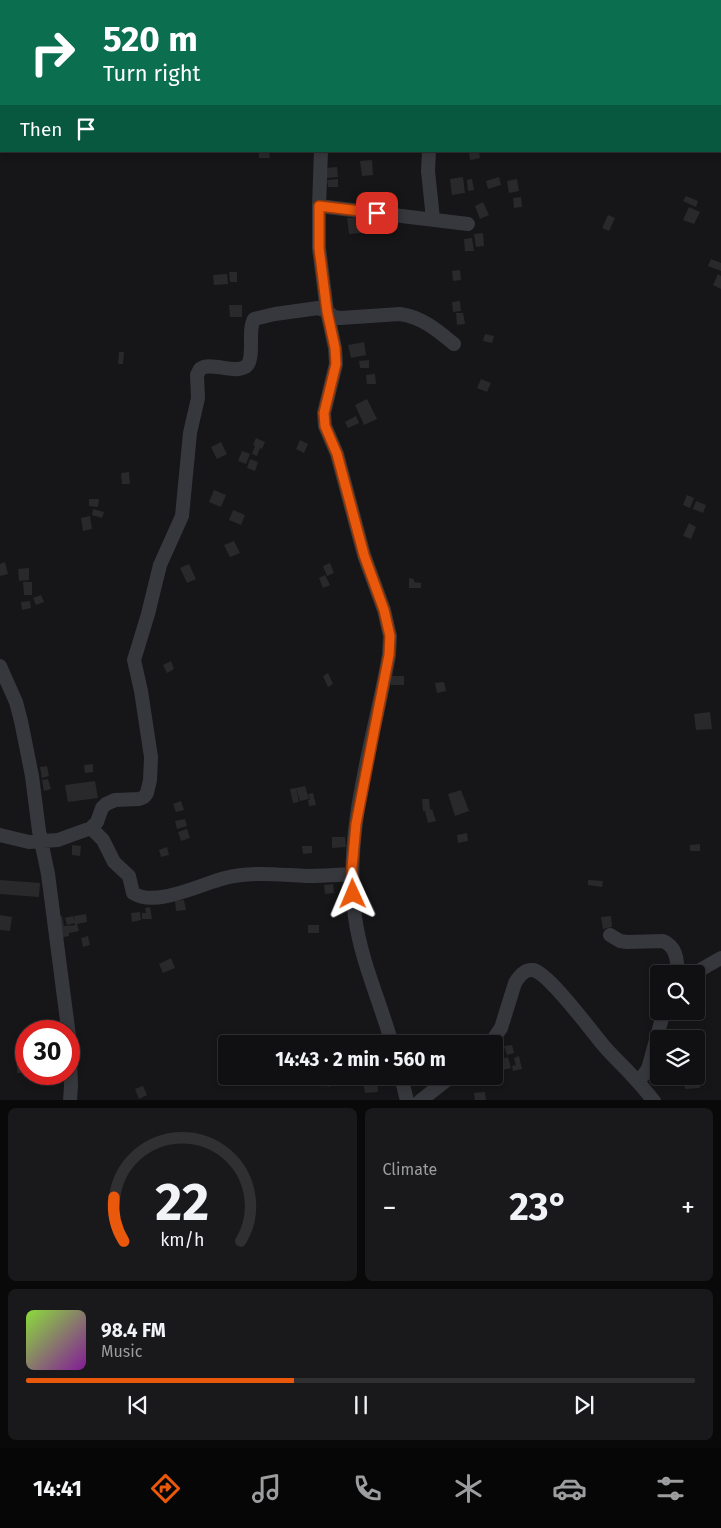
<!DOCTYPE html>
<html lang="en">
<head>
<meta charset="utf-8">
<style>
  body { margin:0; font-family:"Fira Sans",sans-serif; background:#19191b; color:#f1f3f6; height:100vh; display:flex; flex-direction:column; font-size:19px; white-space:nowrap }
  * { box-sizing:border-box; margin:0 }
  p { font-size:16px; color:#9c9d9f }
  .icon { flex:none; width:28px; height:28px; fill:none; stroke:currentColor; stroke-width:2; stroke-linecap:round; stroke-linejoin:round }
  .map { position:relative; height:1100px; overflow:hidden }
  .panel { display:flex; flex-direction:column; gap:8px; padding:8px; background:#09090a; flex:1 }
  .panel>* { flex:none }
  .guide { position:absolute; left:0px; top:0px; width:721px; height:152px; box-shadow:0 2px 8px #0003,0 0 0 1px #303032; background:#0b6e4f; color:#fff; overflow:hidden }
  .controls { position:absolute; left:650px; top:965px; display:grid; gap:10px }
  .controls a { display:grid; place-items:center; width:55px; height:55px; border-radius:5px; background:#101012; box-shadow:0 2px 8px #0003,0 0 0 1px #303032; font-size:25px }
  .speed { position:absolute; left:15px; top:1020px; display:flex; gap:10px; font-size:25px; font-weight:700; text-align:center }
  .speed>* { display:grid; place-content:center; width:65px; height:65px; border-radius:50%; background:#101012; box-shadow:0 2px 8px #0003,0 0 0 1px #303032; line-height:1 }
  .speed .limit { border:8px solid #d22; background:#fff; color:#111 }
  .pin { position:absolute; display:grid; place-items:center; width:42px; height:42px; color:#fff; margin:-21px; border-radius:10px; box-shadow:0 2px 8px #0006 }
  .me { position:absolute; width:55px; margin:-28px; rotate:359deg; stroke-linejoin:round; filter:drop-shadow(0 0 4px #0008) }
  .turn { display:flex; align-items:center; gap:18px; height:105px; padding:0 20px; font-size:22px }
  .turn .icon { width:65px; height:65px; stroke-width:2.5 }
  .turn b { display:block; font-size:35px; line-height:42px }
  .then { display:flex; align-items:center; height:48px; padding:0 20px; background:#0003; gap:10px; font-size:19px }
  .big { font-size:38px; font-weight:700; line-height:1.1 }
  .panel .tile { flex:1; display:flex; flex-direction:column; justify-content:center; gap:8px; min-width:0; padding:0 18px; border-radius:8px; background:#19191b }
  .panel .dial { align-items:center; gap:0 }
  .dial svg { height:130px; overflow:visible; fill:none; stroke:#303032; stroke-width:7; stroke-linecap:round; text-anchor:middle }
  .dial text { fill:#f1f3f6; stroke:none }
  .song { display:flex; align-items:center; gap:15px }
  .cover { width:60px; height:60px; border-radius:8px; background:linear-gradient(135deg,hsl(90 70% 55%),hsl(290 70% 35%)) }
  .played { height:5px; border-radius:2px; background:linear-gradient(90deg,#ea580c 40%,#303032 40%) }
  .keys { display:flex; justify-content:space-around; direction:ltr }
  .heat { display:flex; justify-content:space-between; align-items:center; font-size:28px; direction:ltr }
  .panel .tiles { flex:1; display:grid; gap:8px; grid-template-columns:1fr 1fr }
  .tile:last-child { grid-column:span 2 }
  .trip { position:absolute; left:218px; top:1035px; width:285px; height:50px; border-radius:5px; background:#101012; box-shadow:0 2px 8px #0003,0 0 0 1px #303032; font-weight:700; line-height:50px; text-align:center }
  .dock { display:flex; height:80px; justify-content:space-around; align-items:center; background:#060607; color:#9c9d9f }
  .dock .icon { width:35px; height:35px }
  .dock .selected { color:#ea580c }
  .dock b { font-size:22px; color:#f1f3f6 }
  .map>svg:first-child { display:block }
  .building { fill:#29292c }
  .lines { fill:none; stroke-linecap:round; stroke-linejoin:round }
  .minor { stroke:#37383d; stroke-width:14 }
  .route-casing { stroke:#983908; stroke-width:12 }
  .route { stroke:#ea580c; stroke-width:9 }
</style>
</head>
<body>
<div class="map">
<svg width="721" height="1101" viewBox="0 0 721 1101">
  <rect width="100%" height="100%" fill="#161618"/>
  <path class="building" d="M259 151H269L270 158H259Z
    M469 151H479L480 158 470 160Z
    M372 160 373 175 362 176 360 161Z
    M337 167 338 177 327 178 326 168Z
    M463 177 465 193 452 195 450 179Z
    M499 177 501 185 488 189 486 181Z
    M338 179V187H328L327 180Z
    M472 179 474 190 468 191 467 180Z
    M517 179 519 191 509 193 507 181Z
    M686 196 698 201 696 207 683 201Z
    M521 197 522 207 514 208 513 198Z
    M483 202 489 215 480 219 475 206Z
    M689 207 700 212 694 224 683 220Z
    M608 215 615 218 609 231 602 228Z
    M361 217 362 233 349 234 347 218Z
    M483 233 484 246 476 247 474 234Z
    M472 238 474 251H465L464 239Z
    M711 259 721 263V271L708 266Z
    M460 270 461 280 453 281 452 271Z
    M229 272H237V282H230Z
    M227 274 228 284 214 285 213 275Z
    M718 274 721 276V289L713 285Z
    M460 301 461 311 453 312 452 302Z
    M229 305H242V317H230Z
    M456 313H463L465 324 457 325Z
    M485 334 494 336 492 343 483 341Z
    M364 342 366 355 351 358 348 345Z
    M119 352H124L123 364H118Z
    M369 360V368H360L359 361Z
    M375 374 376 384H367L366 375Z
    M481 379 491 383 487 392 477 388Z
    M367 399 377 419 364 425 355 405Z
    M356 416 359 423 348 428 345 422Z
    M256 438 265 442 262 449 260 448 257 456 252 454 255 446 253 445Z
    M300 440 308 444 304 453 296 449Z
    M221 442 227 454 217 459 211 447Z
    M242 451 250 454 246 464 238 461Z
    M250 459 258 462 255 471 247 468Z
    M129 472 130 484H122L121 473Z
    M214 490 226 495 221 507 209 502Z
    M687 495 694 498 690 508 683 505Z
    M89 499H99L98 507 89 506Z
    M696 501 706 505 703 513 693 509Z
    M93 509 104 512 102 518 92 515Z
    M233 510 245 515 241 525 229 520Z
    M90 516 92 529 83 531 81 518Z
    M689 523 696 527 691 539 683 536Z
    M234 541 240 553 230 557 224 545Z
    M5 562 8 574 0 576V564Z
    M330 563 334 573 327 576 323 566Z
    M189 564 196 579 187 583 180 568Z
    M29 568V580L19 581 18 569Z
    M325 575 330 585 323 588 319 578Z
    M409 578 414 579V582L421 583V588H409Z
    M23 582H32V595H24Z
    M41 595 44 602 36 605 33 598Z
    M30 601 31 608 22 610 21 602Z
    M171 661 174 669 167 673 163 665Z
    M328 673 333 684 328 687 323 676Z
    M390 676H404V685H391Z
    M444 682 446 691 437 693 435 683Z
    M710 712 712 729 696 730 694 714Z
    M93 764V772L85 773 84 765Z
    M47 766 49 776 42 778 40 767Z
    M48 779 51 789 44 791 42 780Z
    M95 781 98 798 68 802 65 785Z
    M305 786 309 799 300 801 296 788Z
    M296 788 299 802 293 803 290 789Z
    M461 790 469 811 455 816 448 794Z
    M313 793 316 805 309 806 308 800H310L308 794Z
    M422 799H429L430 810 432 809 436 821 428 823 425 811H423Z
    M181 801 184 810 176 812 173 804Z
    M185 819 187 826 177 829 175 821Z
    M187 829 190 838 181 841 178 832Z
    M467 833 468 841 458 843 457 835Z
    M332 837H345L346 847 332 848Z
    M700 844V851H690V845Z
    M72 845 81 846 80 856 72 855Z
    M302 846H312V853L303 854Z
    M167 847 169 855 161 857 159 850Z
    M0 880 40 883 39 897 0 894Z
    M588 880 603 881 602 887 588 885Z
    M333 884 334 893 325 894 324 885Z
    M184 900 186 910 176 911 175 901Z
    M150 907 152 919H142V913H146L145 908Z
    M140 912 141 920 132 922 131 913Z
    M86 914 87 922 77 924 79 931 69 933V936L59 938 54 917 62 916 64 926 75 925V927L74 916Z
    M0 915 12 917 10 931 0 930Z
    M73 916 75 923 67 925 65 918Z
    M611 916 612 927 603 929 601 917Z
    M308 925H319V933H308Z
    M88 936 90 945 83 947 81 938Z
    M171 958 175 968 163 973 159 964Z
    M512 1045 514 1053 507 1055 504 1046Z
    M519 1056 522 1069 513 1071 512 1066 516 1065 514 1058Z
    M508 1057 511 1068 497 1071 494 1061Z
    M17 1065H26V1073H17Z
    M45 1074H54L52 1084 43 1082Z
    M321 1077 332 1081 330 1087 319 1084Z
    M699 1077 700 1088 685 1089 684 1078Z
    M377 1079 378 1092 365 1093 363 1080Z
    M143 1086 147 1095 139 1099 135 1089Z
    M485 1092 486 1101H475L474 1093Z"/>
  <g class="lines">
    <path class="minor" d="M11 0V1
      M368 0 369 1
      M150 1 154 0
      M0 39H1
      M321 151 319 206V248L327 311 335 348 336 364 324 413 325 426 337 454 364 555 384 610 390 636 389 655C374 740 343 830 355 917 361 961 380 1001 392 1044
      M429 151 428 171 433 219
      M319 206 468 224
      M0 666 16 702 21 721 32 776 39 831 48 874 69 1036 71 1086 70 1101
      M91 828 103 840 114 862 129 876 133 893C155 908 201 884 225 878 252 871 279 875 306 876 321 876 337 875 352 874
      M0 835 29 842 58 840 91 828 97 822 102 808 106 804 115 800 139 799 144 797 147 793 150 780 151 757 141 691 134 660 148 614 160 565 182 516 190 433 198 398 197 375 200 369C210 361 233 374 245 367 256 361 247 331 254 319L275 314 318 308 327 311 334 317 340 318 400 314C422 317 437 330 454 344
      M610 935 620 941 627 942 663 941C677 947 677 960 678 974
      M693 974 721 958
      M490 1044 501 1028 515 983C519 976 525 969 533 970 549 973 592 1032 604 1046 614 1058 626 1068 636 1080 642 1086 648 1094 654 1101
      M401 1076 407 1101
      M638 1082 648 1069 664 1011
      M420 1101 452 1076"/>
  </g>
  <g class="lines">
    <g class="route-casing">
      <path id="route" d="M353 894 352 868 356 824 389 655 390 636 384 610 364 555 337 454 325 426 324 413 336 364 335 348 327 311 319 248V206L377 213"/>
    </g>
    <use href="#route" class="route"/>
  </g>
</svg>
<div class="controls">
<a><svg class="icon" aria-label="search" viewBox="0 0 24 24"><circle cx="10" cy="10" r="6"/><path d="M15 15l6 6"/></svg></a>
<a><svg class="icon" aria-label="layers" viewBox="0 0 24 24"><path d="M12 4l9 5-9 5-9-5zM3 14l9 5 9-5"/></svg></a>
</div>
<div class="speed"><div class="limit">30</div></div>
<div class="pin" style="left:377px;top:213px;background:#d93025"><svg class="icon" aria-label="arrive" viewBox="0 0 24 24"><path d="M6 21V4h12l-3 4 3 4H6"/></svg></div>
<svg class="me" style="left:353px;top:894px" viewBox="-20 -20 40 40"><path d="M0-17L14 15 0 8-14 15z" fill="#ea580c" stroke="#fff" stroke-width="4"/></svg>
<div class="trip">14:43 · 2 min · 560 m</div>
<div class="guide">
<div class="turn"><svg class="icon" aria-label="right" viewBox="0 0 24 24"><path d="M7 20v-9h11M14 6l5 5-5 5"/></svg><div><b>520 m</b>Turn right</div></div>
<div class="then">Then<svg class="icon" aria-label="arrive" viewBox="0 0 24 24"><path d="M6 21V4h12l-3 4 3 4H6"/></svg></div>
</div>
</div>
<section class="panel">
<div class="tiles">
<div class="tile dial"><svg viewBox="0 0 100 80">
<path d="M14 69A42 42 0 1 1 86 69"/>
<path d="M14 69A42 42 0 0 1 8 42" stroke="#ea580c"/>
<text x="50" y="56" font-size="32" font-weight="700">22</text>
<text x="50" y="72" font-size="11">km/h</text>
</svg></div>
<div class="tile"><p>Climate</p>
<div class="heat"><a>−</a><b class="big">23°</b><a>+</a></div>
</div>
<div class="tile">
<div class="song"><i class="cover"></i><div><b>98.4 FM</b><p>Music</p></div></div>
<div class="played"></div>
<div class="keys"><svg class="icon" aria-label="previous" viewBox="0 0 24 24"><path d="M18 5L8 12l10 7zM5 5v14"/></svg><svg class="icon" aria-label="pause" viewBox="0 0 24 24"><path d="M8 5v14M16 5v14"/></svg><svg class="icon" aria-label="next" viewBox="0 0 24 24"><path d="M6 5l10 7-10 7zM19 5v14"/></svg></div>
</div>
</div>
</section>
<nav class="dock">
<b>14:41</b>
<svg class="icon selected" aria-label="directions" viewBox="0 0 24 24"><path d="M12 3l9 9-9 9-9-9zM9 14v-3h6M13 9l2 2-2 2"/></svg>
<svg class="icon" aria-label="music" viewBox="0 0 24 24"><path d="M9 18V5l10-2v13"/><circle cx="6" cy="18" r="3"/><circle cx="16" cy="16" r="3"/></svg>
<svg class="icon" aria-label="phone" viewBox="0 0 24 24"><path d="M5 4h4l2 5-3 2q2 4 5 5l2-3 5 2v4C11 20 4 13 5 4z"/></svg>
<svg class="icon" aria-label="climate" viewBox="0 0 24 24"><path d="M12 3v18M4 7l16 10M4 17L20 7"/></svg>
<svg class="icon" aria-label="car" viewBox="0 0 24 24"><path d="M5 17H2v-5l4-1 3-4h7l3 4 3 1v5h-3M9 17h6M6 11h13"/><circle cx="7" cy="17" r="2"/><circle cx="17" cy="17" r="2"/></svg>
<svg class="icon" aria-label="filters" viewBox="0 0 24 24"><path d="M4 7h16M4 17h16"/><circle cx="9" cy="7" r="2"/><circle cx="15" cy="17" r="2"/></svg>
</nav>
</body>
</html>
